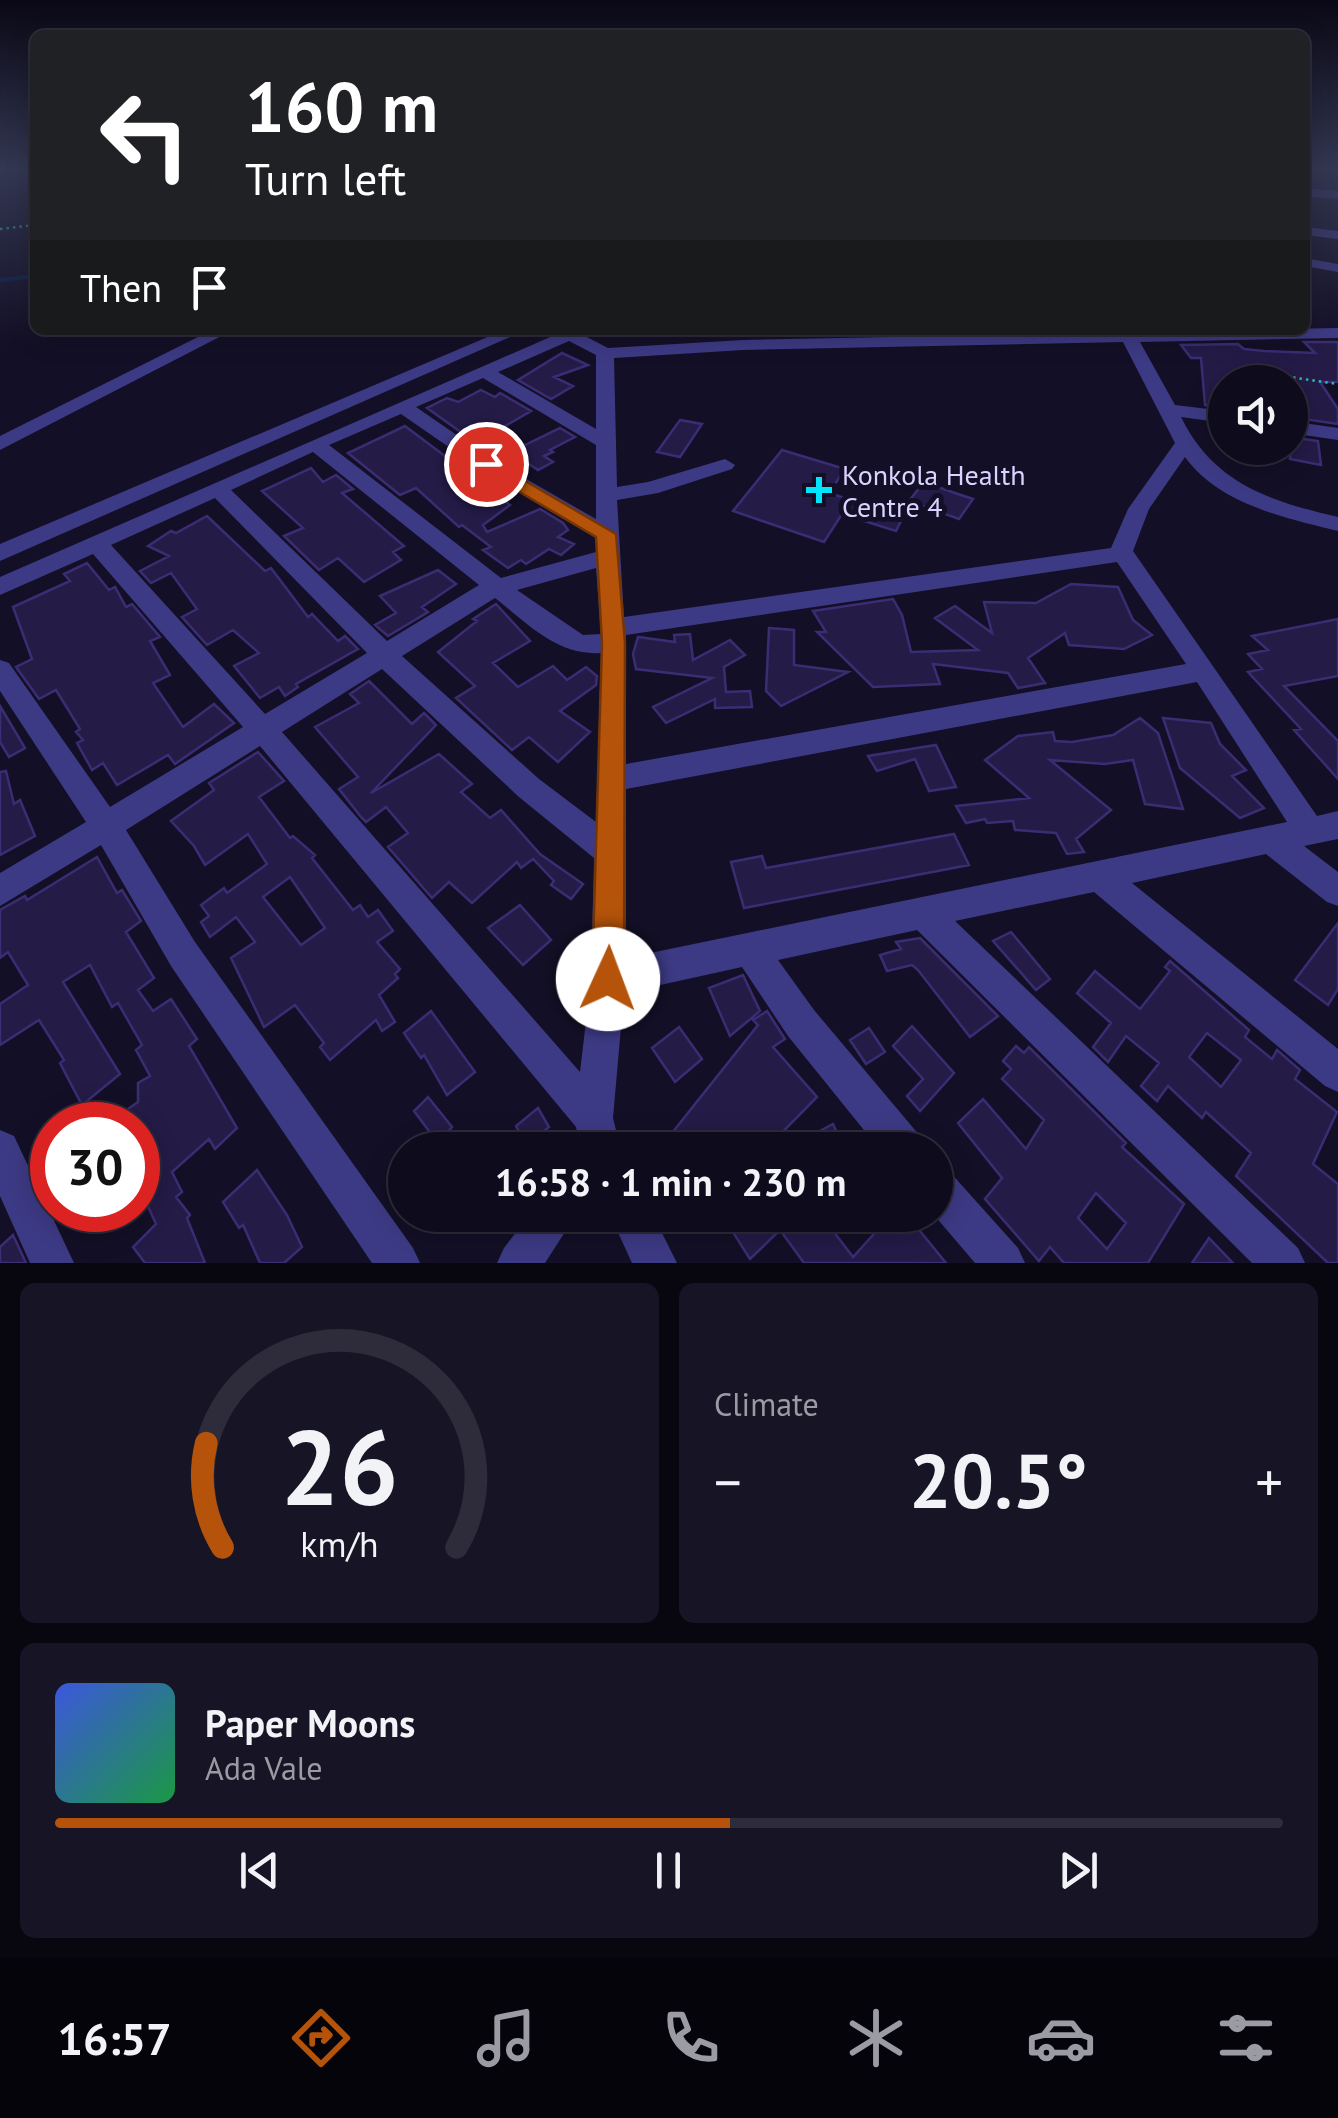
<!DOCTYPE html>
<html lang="en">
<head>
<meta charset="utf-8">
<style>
  body { margin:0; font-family:"PT Sans",sans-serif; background:#171425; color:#f1f3f6; height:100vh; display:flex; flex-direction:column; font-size:38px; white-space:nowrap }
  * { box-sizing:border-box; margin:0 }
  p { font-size:32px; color:#9b9ba3 }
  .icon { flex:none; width:55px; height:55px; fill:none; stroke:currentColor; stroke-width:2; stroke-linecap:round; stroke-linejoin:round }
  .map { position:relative; height:1263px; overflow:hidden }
  .side { display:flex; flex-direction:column; gap:20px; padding:20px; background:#08060f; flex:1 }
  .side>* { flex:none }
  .top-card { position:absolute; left:30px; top:30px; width:1280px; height:305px; border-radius:15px; box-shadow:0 5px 25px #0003,0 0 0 2px #2e2b3b; background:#202124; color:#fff; overflow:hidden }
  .fabs { position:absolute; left:1208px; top:365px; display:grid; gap:20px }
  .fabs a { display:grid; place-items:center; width:100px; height:100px; border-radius:50%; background:#0e0b1c; box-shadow:0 5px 25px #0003,0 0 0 2px #2e2b3b; font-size:50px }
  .speed { position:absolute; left:30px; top:1102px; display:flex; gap:20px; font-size:50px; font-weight:700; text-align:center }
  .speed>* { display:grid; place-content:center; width:130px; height:130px; border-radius:50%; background:#0e0b1c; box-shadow:0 5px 25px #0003,0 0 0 2px #2e2b3b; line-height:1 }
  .speed .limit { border:15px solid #d22; background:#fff; color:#111 }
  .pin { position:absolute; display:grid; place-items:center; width:85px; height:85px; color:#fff; margin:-42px; border:5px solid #fff; border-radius:50%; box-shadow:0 2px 10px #0007 }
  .me { position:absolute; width:110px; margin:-55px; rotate:2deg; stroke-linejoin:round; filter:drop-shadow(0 0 8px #0008) }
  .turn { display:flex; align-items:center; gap:35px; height:210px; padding:0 50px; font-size:45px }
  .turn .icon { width:130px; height:130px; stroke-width:2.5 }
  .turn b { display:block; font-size:70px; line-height:85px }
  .then { display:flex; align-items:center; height:95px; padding:0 50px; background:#0003; gap:20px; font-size:38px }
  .big { font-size:75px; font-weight:600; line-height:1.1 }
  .side .widget { flex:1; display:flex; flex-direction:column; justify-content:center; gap:15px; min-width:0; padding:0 35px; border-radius:15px; background:#171425 }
  .side .dial { align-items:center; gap:0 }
  .dial svg { height:260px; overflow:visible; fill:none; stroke:#2e2b3b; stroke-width:7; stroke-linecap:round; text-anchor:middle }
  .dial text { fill:#f1f3f6; stroke:none }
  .song { display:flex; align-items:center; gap:30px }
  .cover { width:120px; height:120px; border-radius:15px; background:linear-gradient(135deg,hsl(230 70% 55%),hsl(140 70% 35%)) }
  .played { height:10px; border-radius:5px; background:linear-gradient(90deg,#b45309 55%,#2e2b3b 55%) }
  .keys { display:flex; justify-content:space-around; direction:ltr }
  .heat { display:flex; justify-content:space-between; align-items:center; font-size:55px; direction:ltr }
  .side .tiles { flex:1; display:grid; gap:20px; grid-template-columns:1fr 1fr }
  .widget:last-child { grid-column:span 2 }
  .trip { position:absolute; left:388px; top:1132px; width:565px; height:100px; border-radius:50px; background:#0e0b1c; box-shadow:0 5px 25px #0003,0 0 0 2px #2e2b3b; font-weight:600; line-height:100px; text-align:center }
  .tab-bar { display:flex; height:160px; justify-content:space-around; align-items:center; background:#06040b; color:#9b9ba3 }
  .tab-bar .icon { width:70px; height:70px }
  .tab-bar .on { color:#b45309 }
  .tab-bar b { font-size:45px; color:#f1f3f6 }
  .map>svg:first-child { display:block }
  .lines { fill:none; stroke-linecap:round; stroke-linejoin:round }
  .stream { stroke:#0a1f44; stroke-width:4 }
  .building { fill:#241b47; stroke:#3b2d73; stroke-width:2.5; fill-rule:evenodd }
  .path { stroke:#2fb8b0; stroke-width:2.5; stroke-dasharray:2.5 4; stroke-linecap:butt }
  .minor { fill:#3d3a85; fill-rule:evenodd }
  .route { fill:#b45309; stroke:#753606; stroke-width:2.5 }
  .poi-dot { fill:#00e5ff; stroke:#130f26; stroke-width:4 }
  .labels { text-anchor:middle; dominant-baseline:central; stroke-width:10; stroke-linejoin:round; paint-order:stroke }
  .poi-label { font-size:28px; fill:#d9d4ff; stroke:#130f26; text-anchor:start }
</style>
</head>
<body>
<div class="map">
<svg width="1338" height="1263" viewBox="0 0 1338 1263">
  <rect width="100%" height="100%" fill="#130f26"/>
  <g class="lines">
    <path class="stream" d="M0 280 35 276"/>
  </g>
  <path class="building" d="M1304 342H1338V382H1320L1338 409V424L1290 417V382L1225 380V407L1205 405 1201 358H1191L1181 345 1238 344 1244 349 1264 351 1315 353Z
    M562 353 588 365 554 377 573 386 551 399 518 380Z
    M481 390 495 397 500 393 531 411 476 443 427 408 447 398 458 402Z
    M680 420 702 424 680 457 657 452Z
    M405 426 510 505 483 525 487 532 540 509 563 523 568 530 558 537 574 544 561 555 549 549 526 564 521 560 508 568 483 550 491 547 462 525 459 527 416 488 400 495 348 453Z
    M560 428 575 437 550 450 553 452 544 456 553 462 538 470 500 445 507 434 525 445Z
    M1290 437 1318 441 1321 465 1290 459Z
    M782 450 845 469 829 493 903 517 896 531 842 514 824 542 733 511Z
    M311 468 323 482 336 475 353 489 342 493 404 546 393 552 401 560 364 582 338 558 319 570 284 536 303 528 262 491Z
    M924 482 955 493 973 499 959 519 909 501Z
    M207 516 265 571 271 568 308 617 312 614 338 641 345 636 358 649 296 684 298 687 285 696 279 687 260 698 234 666 259 653 233 630 207 645 182 617 197 609 171 573 151 583 140 571 169 556 148 546 171 531 176 533Z
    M87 563 109 590 115 587 126 607 132 604 160 637 150 641 170 675 153 683 183 727 214 704 234 723 175 764 168 755 117 785 103 763 92 770 77 743 83 740 76 732 80 729 56 690 39 699 16 667 32 659 13 607 70 581 64 574Z
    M438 570 456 584 422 607 428 612 388 636 375 625 396 613 380 596Z
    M1071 584 1118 587 1133 620 1152 635 1124 649 1069 645 1065 633 1028 658 1045 683 1018 688 1008 673 933 664 940 684 873 687 817 632H826L813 611 893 599 902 615 911 652 978 650 935 618 955 606 992 633 984 602 1036 603Z
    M496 604 530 641 493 663 518 687 553 666 567 680 586 667 597 676 596 685 560 711 590 732 558 762 529 737 512 750 456 698 475 686 438 652 477 621 473 619Z
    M1338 619V676L1284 686 1338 741V779L1294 730 1301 729 1248 672 1262 669 1248 654 1268 650 1252 636Z
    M769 628 794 630V665L848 672 781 706 766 691Z
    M690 634 693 660 730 640 745 655 724 667 726 692 750 691 752 707 715 708V699L666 723 653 707 712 678 636 669 633 654 638 637 675 642 674 635Z
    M369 681 412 724 424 713 436 725 371 793 439 754 472 784 461 792 490 818 501 810 540 854 583 884 571 899 551 885 554 881 533 859 521 868 517 862 472 903 449 882 432 898 388 847 408 833 386 807 366 822 361 817 339 789 358 777 315 727 359 703 350 694Z
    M0 706 25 748 9 757 0 742Z
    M1140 718 1158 733 1183 809 1145 804 1133 760 1105 764 1050 760 1111 810 1076 839 1084 852 1067 854 1056 833 1015 830 1013 821 987 823 985 819 966 823 956 806 1029 798 985 760 1018 736 1053 732 1055 741 1072 742 1113 735Z
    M1163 718 1211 723 1220 744 1246 770 1232 776 1264 808 1240 818 1180 768Z
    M936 745 956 787 929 791 915 759 877 771 868 756Z
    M258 752 284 781 259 797 290 838 293 836 315 855 312 858 353 910 360 905 368 917 378 910 393 931 377 942 400 969 395 974 398 978 379 995 395 1022 382 1031 376 1020 330 1060 320 1047 324 1043 295 1005 264 1027 231 958 255 942 236 917 210 937 201 922 209 916 201 905 224 888 227 893 267 864 248 834 205 865 194 846 171 821 214 790 209 783ZM290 877 325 928 301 945 263 897Z
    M6 771 14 804 20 800 35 836 0 855V772Z
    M954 834 969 865 744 908 731 862 762 856 766 868Z
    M97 857 117 893 122 890 141 921 126 932 154 978 138 990 153 1011 171 999 197 1039 189 1046 237 1128 215 1149 209 1139 172 1172 182 1192 176 1197 190 1215 187 1218 205 1263H145L133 1247 156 1224 138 1185V1125H105L138 1102V1083L150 1076 136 1050 142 1045 118 1003 112 1007 90 965 63 982 120 1074 82 1105 60 1063 64 1060 39 1020 0 1045V1004L28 985 8 952 0 958V910L25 896 27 900Z
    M520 905 551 940 523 965 488 928Z
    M1338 923V989L1328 1005 1295 980Z
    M1011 932 1050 979 1036 990 993 941Z
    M920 938 998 1016 970 1037 918 970 912 965 887 971 880 955 901 949 896 942Z
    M1170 961 1249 1030 1245 1037 1272 1059 1277 1050 1300 1070 1295 1079 1337 1112 1313 1164 1338 1184V1263H1328L1236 1176 1251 1153 1206 1112 1202 1118 1168 1086 1157 1101 1141 1086 1159 1063 1126 1036 1108 1062 1093 1047 1111 1023 1077 993 1095 971 1140 1009 1170 971 1165 967ZM1207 1033 1241 1060 1221 1087 1189 1057Z
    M743 975 760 1011 730 1036 709 988Z
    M431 1011 475 1072 447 1095 424 1055 421 1058 404 1033Z
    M767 1011 785 1039 773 1047 817 1097 765 1150H721L708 1133 694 1150H688L672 1133 758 1025 753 1020Z
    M912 1026 954 1073 920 1111 907 1096 923 1079 893 1046Z
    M679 1027 702 1059 675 1082 652 1048Z
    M869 1028 885 1052 866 1064 850 1040Z
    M1016 1046 1024 1053 1029 1047 1126 1143 1122 1147 1184 1204 1148 1263H1064L1050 1247 1039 1261 985 1199 1002 1178 958 1123 983 1099 1026 1149 1044 1120 1002 1079 1011 1069 1003 1061ZM1096 1193 1126 1223 1107 1249 1078 1218Z
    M428 1097 452 1127 438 1143 414 1111Z
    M538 1108 549 1127 526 1145 516 1126Z
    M833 1124 845 1150H784Z
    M257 1170 287 1215 302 1247 284 1263H260L243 1225 239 1228 223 1202Z
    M722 1215H821L853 1257 891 1215H907L946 1263H804L780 1230 750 1259Z
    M13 1235 26 1263H0V1247Z
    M1209 1238 1233 1263H1192Z"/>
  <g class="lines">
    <path class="path" d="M0 229 35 225
      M1248 371 1338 384"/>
    <path class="minor" d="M1305 188 1338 191V199L1305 196Z
      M1305 227 1338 231V239L1305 235Z
      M1305 258 1338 264V272L1305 266Z
      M1338 328V338L1140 342 1175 405 1225 411V423L1181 417C1214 484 1270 501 1338 517V531C1285 518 1219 504 1185 457L1149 509 1133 551 1317 816 1338 811V839L1304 846 1338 872V906L1327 902 1266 854 1132 883 1338 1049V1092L1325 1086 1094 892 955 921 1298 1248 1305 1263H1252L917 930 778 960 814 1010 920 1136 926 1150H880L788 1036 742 967 624 993 613 1118 621 1150H581L576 1127 260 746 126 830 195 942 413 1248 420 1263H372L171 966 101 845 0 906V873L86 822 0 691V660L9 663 110 807 243 727 93 554 0 595V577L557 334 553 330H589L583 335 608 348 743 340ZM569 341 596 355V429L498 372ZM1123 342 1175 443 1128 509 1111 548 624 617 617 500 658 493 732 469 735 465 725 459 648 482 617 487 614 358 743 350ZM483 378 596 445V519L493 460 416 407ZM401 414 479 468 596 538V552L501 578 329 445ZM313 452 479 585 387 641 231 490ZM215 498 367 653 265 714 111 545ZM1117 562 1186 664 626 764V635ZM596 568 601 634 583 635 517 590ZM495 598C528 624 557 656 601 653L596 822 539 779 402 656ZM382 669 519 797 594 858 591 979 580 1072 282 732ZM1197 682 1287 822 626 958V789Z
      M212 330H233L0 450V436Z
      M504 330H526L0 561V544Z
      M1290 421 1338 428V440L1290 433Z
      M0 1130 14 1136 74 1263H30L0 1196Z
      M935 1165 949 1171 1018 1248 1025 1263H975L934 1215Z
      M529 1215H576L545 1263H497L504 1248Z
      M610 1215H653L677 1263H632Z"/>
  </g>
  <linearGradient id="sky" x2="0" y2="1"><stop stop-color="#0a0815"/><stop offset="0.49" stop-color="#333752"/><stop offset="1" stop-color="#333752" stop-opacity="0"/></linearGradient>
  <rect width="1338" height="346" fill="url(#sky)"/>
  <path class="route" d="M486 458 616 534 625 643 624 979 619 990 608 995 597 990 592 979 602 643 596 537 479 468V460Z"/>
  <path class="poi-dot" d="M814 475h10v10h10v10h-10v10h-10v-10h-10v-10h10z"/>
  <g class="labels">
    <g class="poi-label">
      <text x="842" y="474">Konkola Health<tspan x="842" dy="32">Centre 4</tspan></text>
    </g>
  </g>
</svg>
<div class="fabs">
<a><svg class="icon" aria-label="sound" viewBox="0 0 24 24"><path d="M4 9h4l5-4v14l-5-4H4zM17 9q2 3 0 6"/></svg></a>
</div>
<div class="speed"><div class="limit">30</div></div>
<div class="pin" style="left:486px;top:464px;background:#d93025"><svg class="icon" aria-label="arrive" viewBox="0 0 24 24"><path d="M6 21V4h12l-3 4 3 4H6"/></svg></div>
<svg class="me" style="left:608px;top:979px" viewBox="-20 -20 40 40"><circle r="19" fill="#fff"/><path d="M0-13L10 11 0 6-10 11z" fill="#b45309"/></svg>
<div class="trip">16:58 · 1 min · 230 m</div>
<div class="top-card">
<div class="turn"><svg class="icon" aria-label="left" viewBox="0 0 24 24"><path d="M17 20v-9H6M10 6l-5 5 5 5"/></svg><div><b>160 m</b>Turn left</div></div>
<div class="then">Then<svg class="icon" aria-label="arrive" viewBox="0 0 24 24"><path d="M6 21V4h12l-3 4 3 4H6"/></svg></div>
</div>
</div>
<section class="side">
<div class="tiles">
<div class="widget dial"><svg viewBox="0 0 100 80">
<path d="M14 69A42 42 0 1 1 86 69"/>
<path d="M14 69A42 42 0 0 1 9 37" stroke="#b45309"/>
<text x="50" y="56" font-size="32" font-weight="700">26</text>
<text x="50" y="72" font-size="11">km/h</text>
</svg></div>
<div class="widget"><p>Climate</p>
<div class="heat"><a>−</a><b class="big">20.5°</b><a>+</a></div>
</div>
<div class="widget">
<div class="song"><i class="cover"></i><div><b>Paper Moons</b><p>Ada Vale</p></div></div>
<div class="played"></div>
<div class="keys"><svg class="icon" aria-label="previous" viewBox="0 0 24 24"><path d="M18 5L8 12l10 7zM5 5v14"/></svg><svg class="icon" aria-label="pause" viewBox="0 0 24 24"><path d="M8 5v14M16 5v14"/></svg><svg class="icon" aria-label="next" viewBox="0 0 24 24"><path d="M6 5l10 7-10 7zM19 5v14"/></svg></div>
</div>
</div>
</section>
<nav class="tab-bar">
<b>16:57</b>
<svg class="icon on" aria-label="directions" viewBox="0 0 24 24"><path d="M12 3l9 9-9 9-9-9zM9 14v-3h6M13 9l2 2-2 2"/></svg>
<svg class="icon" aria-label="music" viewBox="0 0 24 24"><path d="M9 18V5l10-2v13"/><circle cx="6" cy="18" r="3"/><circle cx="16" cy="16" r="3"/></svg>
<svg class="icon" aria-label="phone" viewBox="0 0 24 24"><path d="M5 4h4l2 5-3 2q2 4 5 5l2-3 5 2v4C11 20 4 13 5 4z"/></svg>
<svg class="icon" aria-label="climate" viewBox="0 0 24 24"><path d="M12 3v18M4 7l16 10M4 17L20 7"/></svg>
<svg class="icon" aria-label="car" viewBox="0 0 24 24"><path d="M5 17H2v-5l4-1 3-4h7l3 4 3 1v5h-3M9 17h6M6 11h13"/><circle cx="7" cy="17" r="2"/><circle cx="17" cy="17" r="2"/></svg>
<svg class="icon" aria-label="filters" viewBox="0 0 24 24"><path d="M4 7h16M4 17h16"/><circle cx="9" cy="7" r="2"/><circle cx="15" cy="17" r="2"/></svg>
</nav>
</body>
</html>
